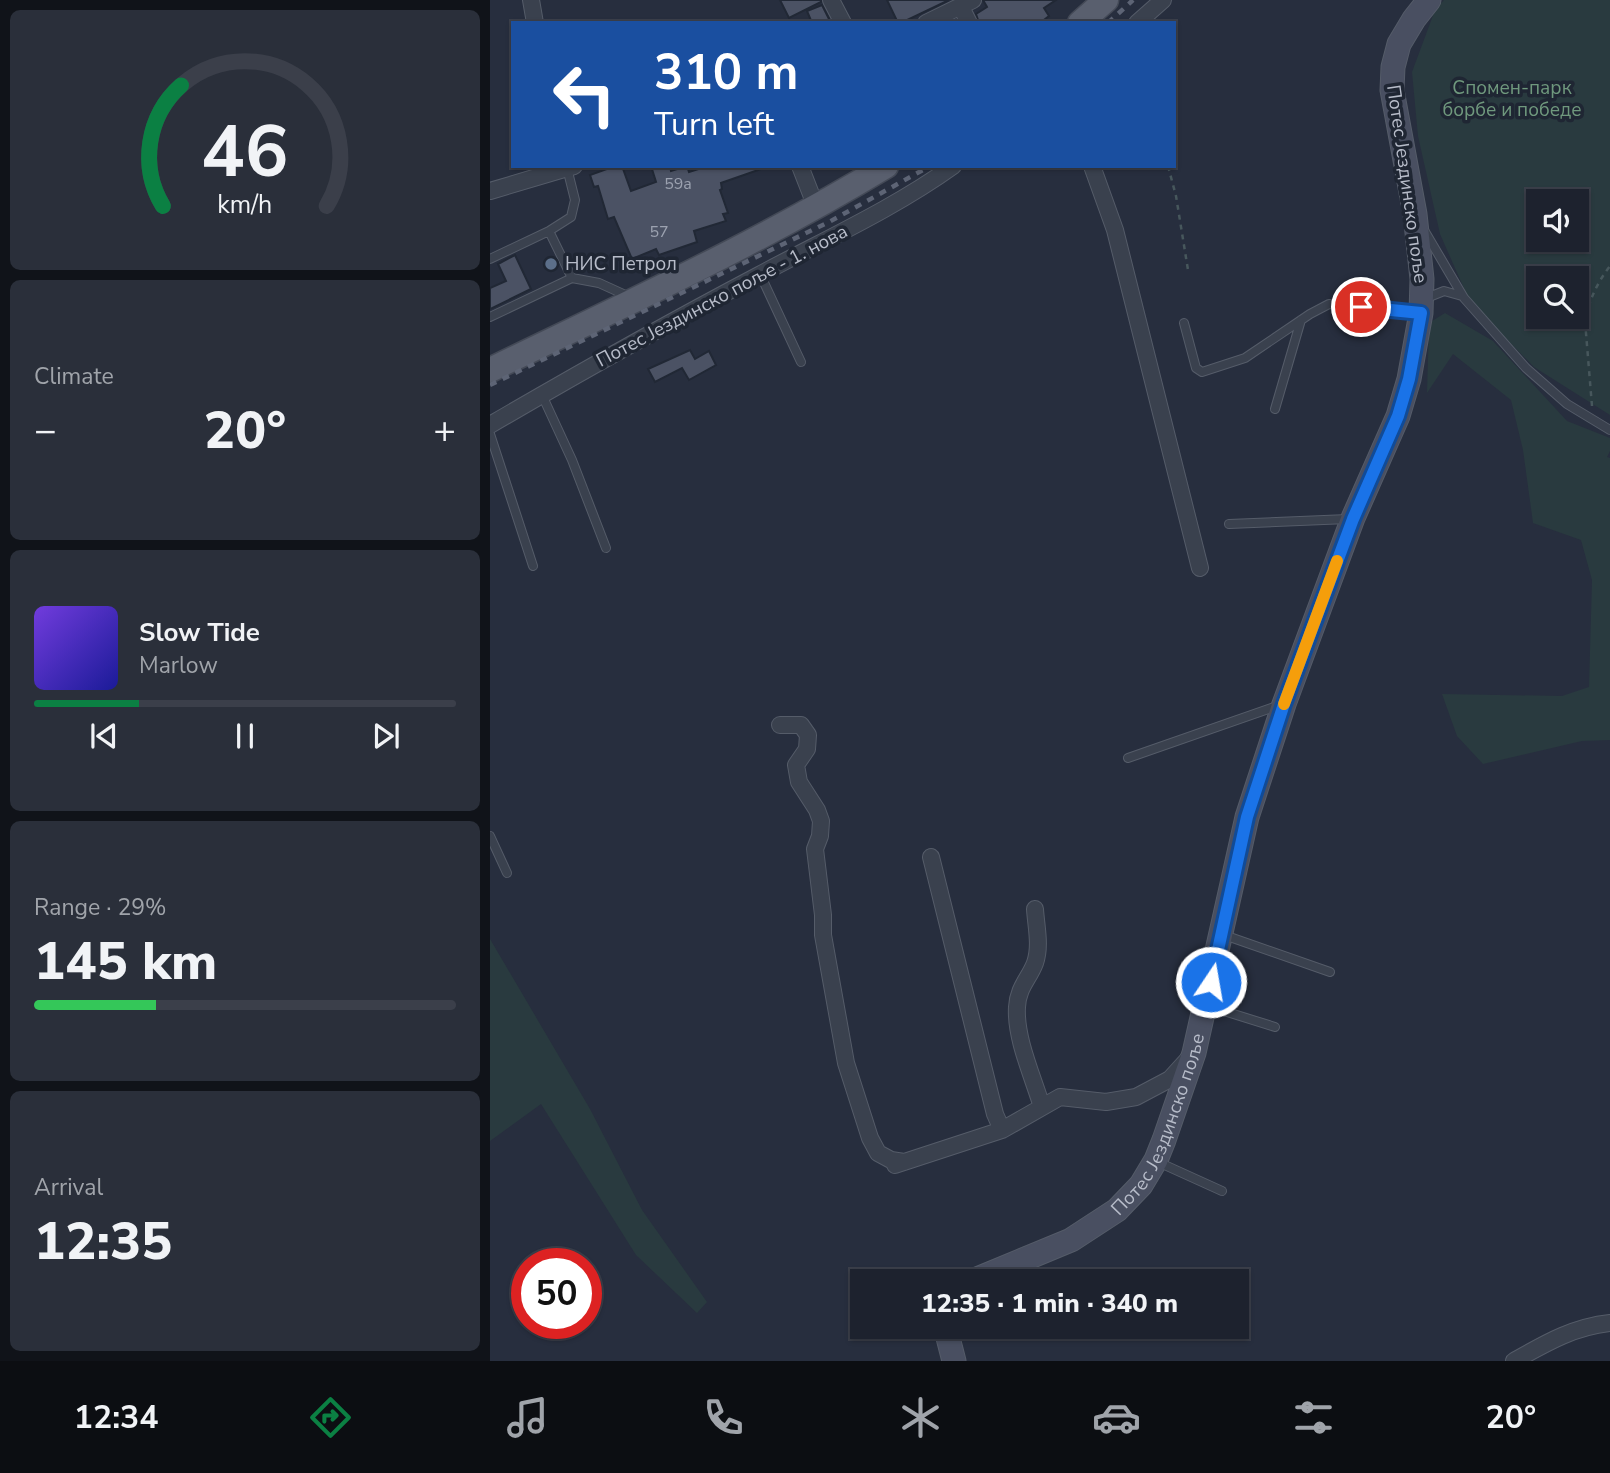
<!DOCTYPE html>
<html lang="en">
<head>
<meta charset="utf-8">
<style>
  body { margin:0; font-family:"Nunito Sans",sans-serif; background:#2a2f3a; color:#f1f3f6; height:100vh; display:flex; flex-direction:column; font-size:26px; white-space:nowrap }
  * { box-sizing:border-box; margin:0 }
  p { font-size:23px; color:#a0a4aa }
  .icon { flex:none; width:38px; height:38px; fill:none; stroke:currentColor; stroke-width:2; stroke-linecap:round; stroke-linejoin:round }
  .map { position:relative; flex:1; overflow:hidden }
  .panel { display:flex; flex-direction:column; gap:10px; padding:10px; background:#101319; width:490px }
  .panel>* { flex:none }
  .top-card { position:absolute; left:21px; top:21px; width:665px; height:147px; border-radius:0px; box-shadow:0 2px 5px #0004,0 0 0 2px #3b3f4a; background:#1a4fa0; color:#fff; overflow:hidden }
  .fabs { position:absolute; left:1036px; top:189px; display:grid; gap:14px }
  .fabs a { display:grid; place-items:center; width:63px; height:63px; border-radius:0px; background:#1d222e; box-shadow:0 2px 5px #0004,0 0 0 2px #3b3f4a; font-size:35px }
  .speed { position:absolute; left:21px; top:1248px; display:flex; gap:14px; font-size:35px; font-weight:700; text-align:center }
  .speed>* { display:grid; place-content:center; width:91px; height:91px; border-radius:50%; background:#1d222e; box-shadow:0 2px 5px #0004,0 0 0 2px #3b3f4a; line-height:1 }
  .speed .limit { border:10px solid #d22; background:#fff; color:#111 }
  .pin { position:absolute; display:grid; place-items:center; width:60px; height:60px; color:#fff; margin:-30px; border:4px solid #fff; border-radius:50%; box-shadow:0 2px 7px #0007 }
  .me { position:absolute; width:77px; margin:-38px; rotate:12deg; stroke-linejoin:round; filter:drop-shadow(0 0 5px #0008) }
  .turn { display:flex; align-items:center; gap:24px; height:147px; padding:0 28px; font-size:32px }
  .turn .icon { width:91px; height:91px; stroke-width:2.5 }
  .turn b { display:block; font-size:49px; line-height:60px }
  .big { font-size:52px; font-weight:800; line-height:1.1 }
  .panel .card { flex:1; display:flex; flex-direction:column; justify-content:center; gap:10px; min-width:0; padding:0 24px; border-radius:10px; background:#2a2f3a }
  .panel .dial { align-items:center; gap:0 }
  .dial svg { height:182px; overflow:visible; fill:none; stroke:#3b3f4a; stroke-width:7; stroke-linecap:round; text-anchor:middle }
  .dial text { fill:#f1f3f6; stroke:none }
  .song { display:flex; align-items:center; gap:21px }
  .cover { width:84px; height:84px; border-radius:10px; background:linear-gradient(135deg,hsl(260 70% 55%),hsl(240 70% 35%)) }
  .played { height:7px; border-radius:4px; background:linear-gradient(90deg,#0b8043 25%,#3b3f4a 25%) }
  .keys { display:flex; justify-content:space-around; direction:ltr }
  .heat { display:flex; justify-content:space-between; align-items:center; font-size:38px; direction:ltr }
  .charge { height:10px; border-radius:5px; background:linear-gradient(90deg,#34c759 29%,#3b3f4a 0) }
  .trip { position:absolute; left:360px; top:1269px; width:399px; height:70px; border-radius:0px; background:#1d222e; box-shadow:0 2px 5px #0004,0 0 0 2px #3b3f4a; font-weight:800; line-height:70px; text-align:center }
  .tab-bar { display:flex; height:112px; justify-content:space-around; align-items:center; background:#0c0e12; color:#a0a4aa }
  .tab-bar .icon { width:49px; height:49px }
  .tab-bar .current { color:#0b8043 }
  .tab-bar b { font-size:32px; color:#f1f3f6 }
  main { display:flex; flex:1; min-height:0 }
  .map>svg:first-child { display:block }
  .green { fill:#293a3f; fill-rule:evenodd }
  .building { fill:#4b5264; stroke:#212835; stroke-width:2 }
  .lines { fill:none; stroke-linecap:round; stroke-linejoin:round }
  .service-casing { stroke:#555c69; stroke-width:10 }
  .minor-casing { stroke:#555c69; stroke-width:18 }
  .secondary-casing { stroke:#555c69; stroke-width:25 }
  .primary-casing { stroke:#444a57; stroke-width:27 }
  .path { stroke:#47575c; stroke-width:2.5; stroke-dasharray:5 5; stroke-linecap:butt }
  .service { stroke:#3a414e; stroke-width:8 }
  .minor { stroke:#3a414e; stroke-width:16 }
  .secondary { stroke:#494f61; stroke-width:23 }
  .primary { stroke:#595f6e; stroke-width:24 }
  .rail { stroke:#5d6475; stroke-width:4.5; stroke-dasharray:7 7; stroke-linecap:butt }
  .route-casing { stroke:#114b97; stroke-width:18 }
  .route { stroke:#1a73e8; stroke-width:12 }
  .slow { stroke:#f59e0b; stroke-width:12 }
  .service-dot { fill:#5c6f8a; stroke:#1f2633; stroke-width:2.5 }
  .labels { text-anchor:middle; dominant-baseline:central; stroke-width:7; stroke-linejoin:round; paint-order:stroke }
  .number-label { font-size:16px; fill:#9ca2b0 }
  .park-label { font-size:19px; fill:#6f987d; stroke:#1f2633 }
  .street-label { font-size:19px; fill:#b7bcc9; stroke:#1f2633 }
  .poi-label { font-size:19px; fill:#b7bcc9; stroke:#1f2633; text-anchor:start }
</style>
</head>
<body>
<main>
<section class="panel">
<div class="card dial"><svg viewBox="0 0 100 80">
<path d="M14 69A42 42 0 1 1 86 69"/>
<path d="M14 69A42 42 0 0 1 22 16" stroke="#0b8043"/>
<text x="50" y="56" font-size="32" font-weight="700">46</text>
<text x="50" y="72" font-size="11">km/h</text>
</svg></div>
<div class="card"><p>Climate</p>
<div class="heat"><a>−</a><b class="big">20°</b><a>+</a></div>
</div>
<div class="card">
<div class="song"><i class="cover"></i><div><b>Slow Tide</b><p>Marlow</p></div></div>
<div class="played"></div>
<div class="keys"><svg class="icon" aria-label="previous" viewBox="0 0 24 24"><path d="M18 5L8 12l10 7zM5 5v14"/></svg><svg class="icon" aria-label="pause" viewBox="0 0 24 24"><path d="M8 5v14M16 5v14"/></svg><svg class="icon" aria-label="next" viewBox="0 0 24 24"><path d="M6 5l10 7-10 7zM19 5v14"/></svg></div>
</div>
<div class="card"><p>Range · 29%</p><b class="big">145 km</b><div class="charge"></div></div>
<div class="card"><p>Arrival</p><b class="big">12:35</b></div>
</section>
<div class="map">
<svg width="1120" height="1361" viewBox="0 0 1120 1361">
  <rect width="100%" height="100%" fill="#272e3e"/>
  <path class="green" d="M954 0H1120V415L1044 367 980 302 950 234 928 136 922 72 945 10ZM1048 201H1087V240H1048ZM1048 278H1087V317H1048Z
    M955 313 1003 341 1077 421 1120 438V451L1117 457 1120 458V740L1092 741 993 764 967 736 952 694 1072 696 1099 687 1102 580 1091 540 1043 523 1033 450 1021 400 963 354 937 393 939 323Z
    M0 939 100 1109 152 1210 217 1302 207 1313 146 1255 51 1104 0 1141Z"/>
  <path class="building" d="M290 0H331V2L299 18Z
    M397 0H459L411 23H408Z
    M493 0H566L554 8 559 16 550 23H489L486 14 497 7Z
    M332 5 341 23H322L317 11Z
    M125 166H132L141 191 166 182 161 166H180L181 171 197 166 199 172 218 166 274 168 231 183 232 189 230 190 238 213 233 214 236 221 204 231 207 242 169 255 166 249 142 259 124 217 118 219 108 186 104 187 100 175Z
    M25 255 41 289 0 309V288L16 281 8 264Z
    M200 350 205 359 219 351 226 365 199 380 192 368 165 382 158 369Z"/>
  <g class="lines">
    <g class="service-casing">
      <path id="service" d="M934 230 974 298 1036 368 1077 404 1120 430
        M59 231 82 278
        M0 259 59 231 81 217 85 200 77 168
        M270 274 311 362
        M934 299 954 291 972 296
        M0 317 82 278 109 283 142 298
        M694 323 706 368 712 372 755 358 820 314 839 304 927 313
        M52 395 82 460 116 548
        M785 409 811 320
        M0 434 43 566
        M739 524 858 519
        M638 758 790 705
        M0 836 17 873
        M734 935 840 972
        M718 1006 785 1027
        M668 1162 732 1191"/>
    </g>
    <g class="minor-casing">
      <path id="minor" d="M41 0 45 23
        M341 0 353 23
        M471 7 479 23
        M436 23 483 0
        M647 23 673 0
        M310 166 326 207
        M602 166 625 230 710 568
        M0 191 84 166
        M0 425C89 373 178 323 269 275 334 240 403 209 463 166
        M290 725H311L318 735 317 749 306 765 309 782 327 810 331 821 330 836 325 849 333 915V935L356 1063 380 1138 388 1153 401 1160 414 1162
        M441 857 505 1114 512 1130
        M545 909C546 926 551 946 545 963 539 979 528 987 527 1007 525 1038 543 1077 552 1107
        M405 1165 512 1130 570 1097 616 1102 646 1097 680 1079 700 1057
        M1024 1361C1056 1343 1083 1327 1120 1323"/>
    </g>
    <g class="secondary-casing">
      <g id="secondary">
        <path id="s1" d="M482 1281 581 1240 627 1210 651 1185 666 1160 674 1140 704 1053 757 817 794 704 863 518 908 416 919 379 931 313 932 279 925 214 902 90 903 67 909 44 924 19 939 0"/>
        <path d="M455 1326 464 1361"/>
      </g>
    </g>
    <g class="primary-casing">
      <path id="primary" d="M590 23 616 0
        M0 370C134 305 269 243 396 166"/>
    </g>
    <path class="path" d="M678 166 686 196 698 270
      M1102 406 1095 321C1099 300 1107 283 1120 266"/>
    <use href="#service" class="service"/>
    <use href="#minor" class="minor"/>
    <use href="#secondary" class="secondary"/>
    <use href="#primary" class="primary"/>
    <path class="rail" d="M618 23 643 0
      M0 385 339 222 440 166"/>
  </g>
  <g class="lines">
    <g class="route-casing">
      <path id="route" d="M721 982 757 817 794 704 863 519 908 416 919 379 931 313 871 307"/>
    </g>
    <use href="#route" class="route"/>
    <path class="slow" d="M794 704 847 561"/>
  </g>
  <circle class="service-dot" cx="61" cy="264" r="7"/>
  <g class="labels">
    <g class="number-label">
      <text x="188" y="184">59a</text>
      <text x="169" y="232">57</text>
    </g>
    <g class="park-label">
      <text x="1022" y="88">Спомен-парк<tspan x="1022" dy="22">борбе и победе</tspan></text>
    </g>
    <g class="street-label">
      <text transform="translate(917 184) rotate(82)">Потес Јездинско поље</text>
      <text transform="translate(232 296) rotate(-28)">Потес Јездинско поље - 1. нова</text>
      <text stroke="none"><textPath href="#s1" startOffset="259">Потес Јездинско поље</textPath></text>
    </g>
    <g class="poi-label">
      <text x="75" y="264">НИС Петрол</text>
    </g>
  </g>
</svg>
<div class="fabs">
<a><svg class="icon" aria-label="sound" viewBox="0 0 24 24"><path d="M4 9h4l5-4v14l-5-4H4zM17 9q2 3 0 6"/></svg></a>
<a><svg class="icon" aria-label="search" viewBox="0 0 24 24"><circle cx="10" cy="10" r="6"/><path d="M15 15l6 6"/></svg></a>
</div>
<div class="speed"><div class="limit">50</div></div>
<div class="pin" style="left:871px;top:307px;background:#d93025"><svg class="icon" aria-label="arrive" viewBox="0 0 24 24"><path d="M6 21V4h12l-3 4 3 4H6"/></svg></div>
<svg class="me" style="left:721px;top:982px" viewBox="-20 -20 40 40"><circle r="17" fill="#1a73e8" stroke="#fff" stroke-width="3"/><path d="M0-11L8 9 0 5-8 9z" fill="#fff"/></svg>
<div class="trip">12:35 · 1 min · 340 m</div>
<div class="top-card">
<div class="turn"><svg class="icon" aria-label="left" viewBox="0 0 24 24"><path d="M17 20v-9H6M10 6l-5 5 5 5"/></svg><div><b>310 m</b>Turn left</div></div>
</div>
</div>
</main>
<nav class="tab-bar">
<b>12:34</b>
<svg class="icon current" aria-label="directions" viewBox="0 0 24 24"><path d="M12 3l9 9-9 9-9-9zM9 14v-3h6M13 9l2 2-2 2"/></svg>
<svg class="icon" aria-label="music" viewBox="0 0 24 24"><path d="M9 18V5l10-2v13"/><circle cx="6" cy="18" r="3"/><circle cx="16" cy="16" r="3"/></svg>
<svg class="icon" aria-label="phone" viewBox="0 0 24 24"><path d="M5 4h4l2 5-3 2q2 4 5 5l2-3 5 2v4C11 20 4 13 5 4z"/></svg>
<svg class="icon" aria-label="climate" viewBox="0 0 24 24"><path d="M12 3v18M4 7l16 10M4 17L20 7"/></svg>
<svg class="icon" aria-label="car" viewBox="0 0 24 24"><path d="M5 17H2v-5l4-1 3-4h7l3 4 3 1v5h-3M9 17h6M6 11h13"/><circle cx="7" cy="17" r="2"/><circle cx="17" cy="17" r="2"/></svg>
<svg class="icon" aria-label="filters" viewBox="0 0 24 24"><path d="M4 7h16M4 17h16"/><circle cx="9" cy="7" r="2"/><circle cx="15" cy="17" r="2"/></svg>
<b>20°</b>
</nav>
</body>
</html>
